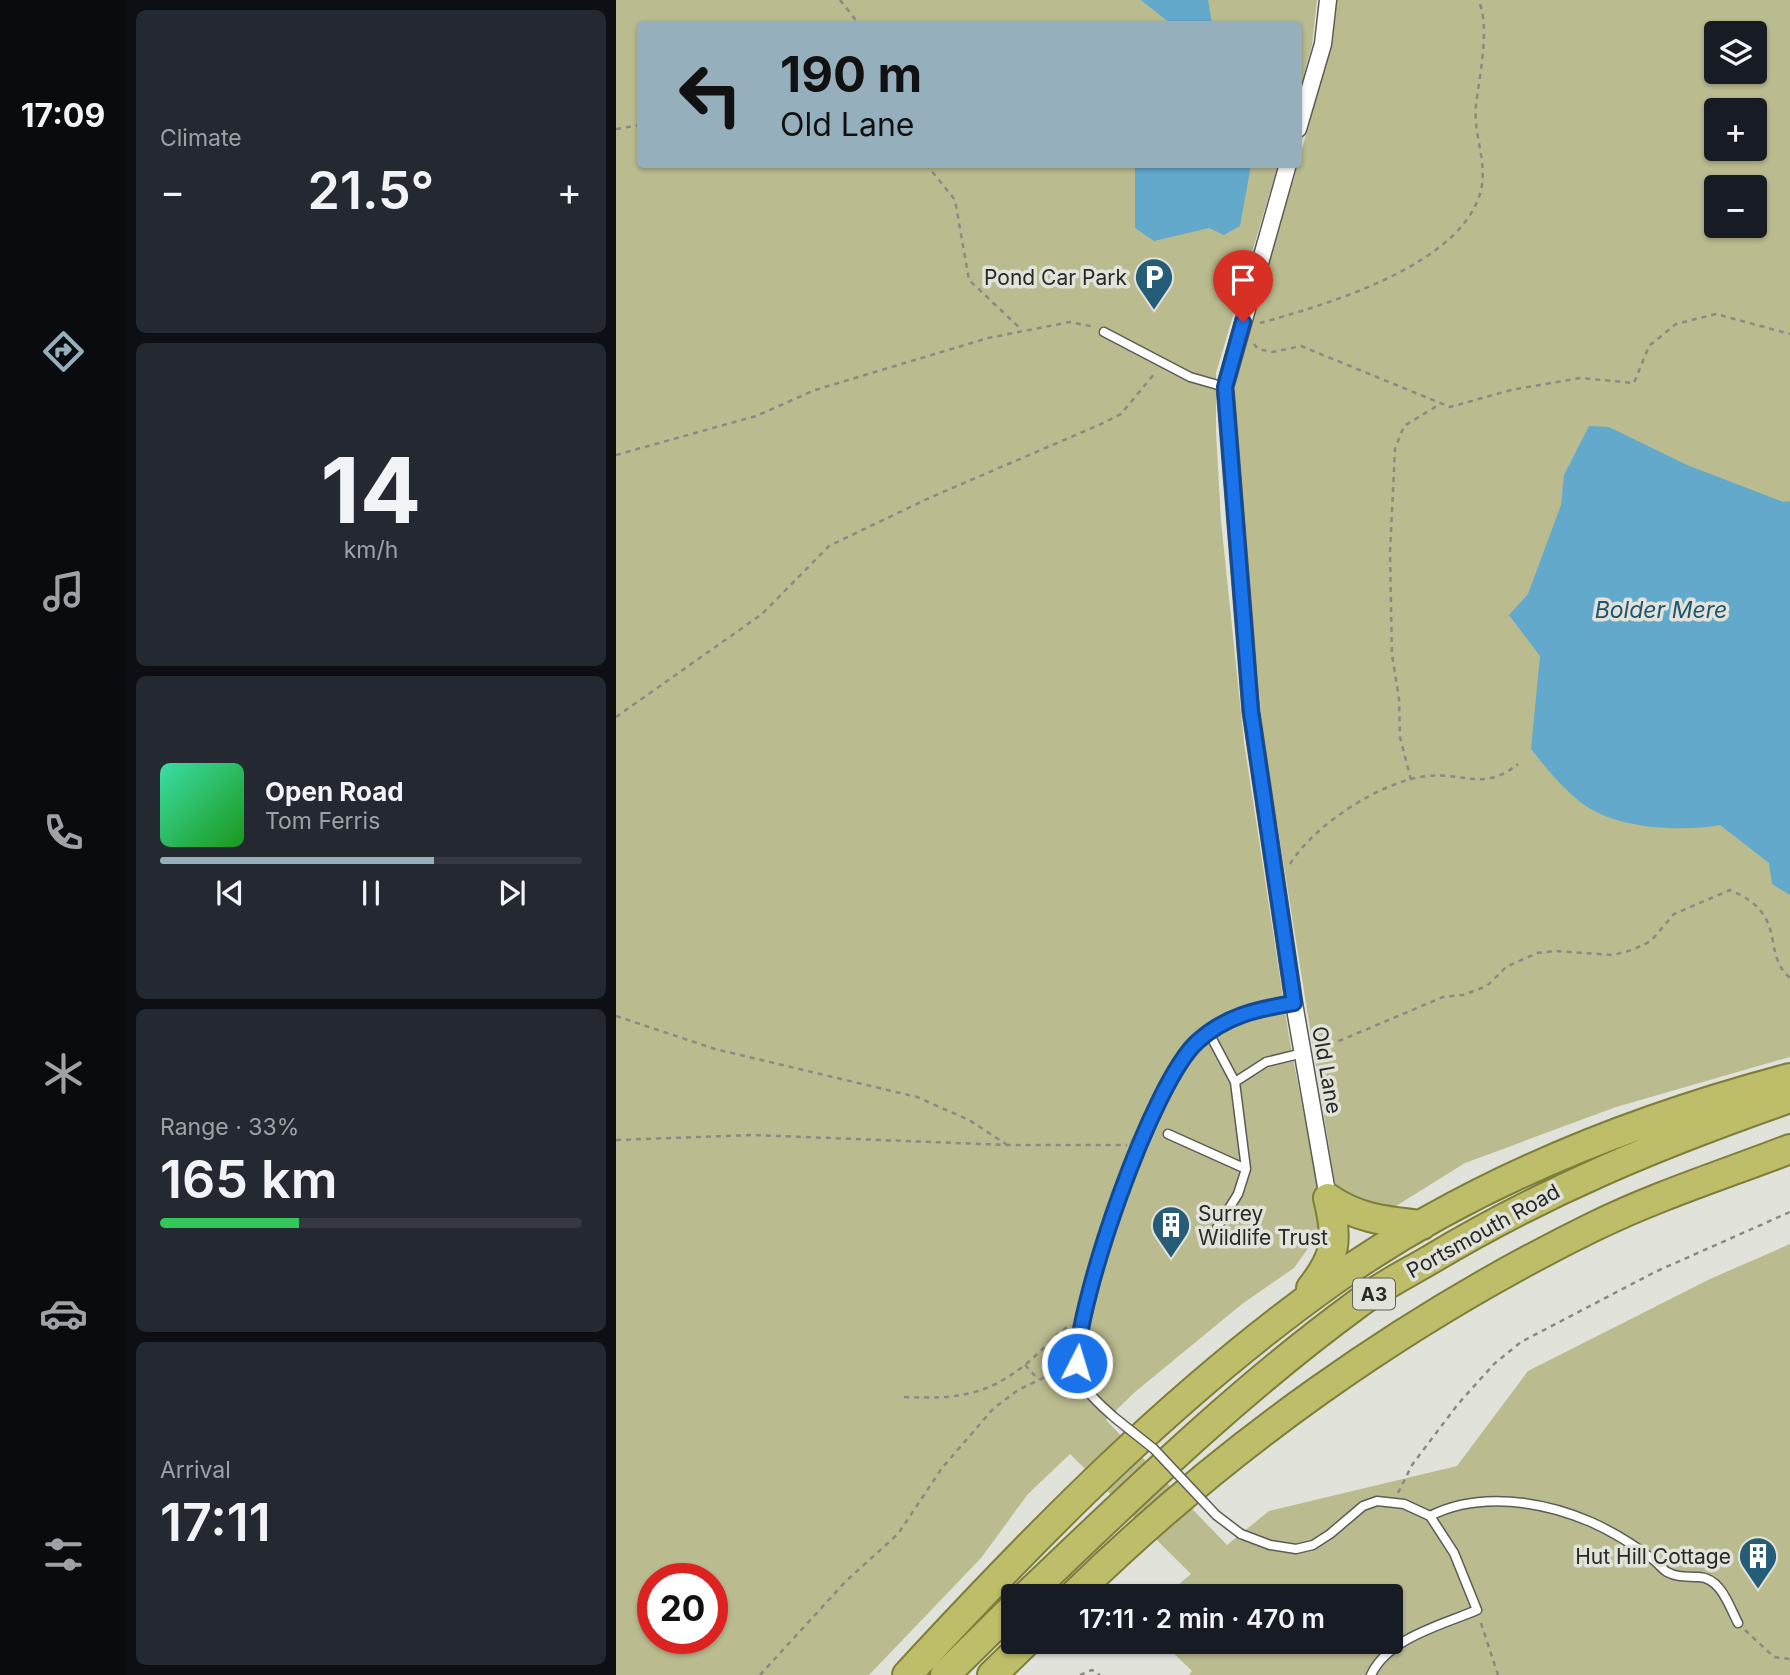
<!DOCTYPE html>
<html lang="en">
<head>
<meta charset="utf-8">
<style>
  body { margin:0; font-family:Inter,sans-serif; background:#242831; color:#f1f3f6; height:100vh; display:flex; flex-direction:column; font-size:26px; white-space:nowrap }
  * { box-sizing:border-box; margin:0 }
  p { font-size:23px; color:#9ea1a6 }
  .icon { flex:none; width:38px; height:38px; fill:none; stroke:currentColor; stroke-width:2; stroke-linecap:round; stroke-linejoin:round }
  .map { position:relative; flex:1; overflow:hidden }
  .sheet { display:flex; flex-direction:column; gap:10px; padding:10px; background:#0d0f14; width:490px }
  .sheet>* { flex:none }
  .guide { position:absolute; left:21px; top:21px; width:665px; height:147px; border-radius:7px; box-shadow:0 2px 5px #0004; background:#95afbd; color:#111; overflow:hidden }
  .fabs { position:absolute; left:1088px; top:21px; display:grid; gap:14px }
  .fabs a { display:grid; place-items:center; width:63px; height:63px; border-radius:7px; background:#171b24; box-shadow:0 2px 5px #0004; font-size:35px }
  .speed { position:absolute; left:21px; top:1563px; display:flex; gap:14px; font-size:35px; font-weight:700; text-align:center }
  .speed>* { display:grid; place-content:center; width:91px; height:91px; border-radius:50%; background:#171b24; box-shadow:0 2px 5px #0004; line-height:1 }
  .speed .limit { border:10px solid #d22; background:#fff; color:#111 }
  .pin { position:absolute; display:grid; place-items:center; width:60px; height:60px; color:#fff; margin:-72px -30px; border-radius:50% 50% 50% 0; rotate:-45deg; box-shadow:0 0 7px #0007 }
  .pin .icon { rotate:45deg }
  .me { position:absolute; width:77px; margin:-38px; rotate:5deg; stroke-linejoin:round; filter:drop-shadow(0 0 5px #0008) }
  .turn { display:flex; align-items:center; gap:24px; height:147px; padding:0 28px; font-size:32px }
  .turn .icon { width:91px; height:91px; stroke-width:2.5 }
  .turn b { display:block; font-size:49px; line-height:60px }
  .big { font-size:52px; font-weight:600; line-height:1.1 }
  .sheet .card { flex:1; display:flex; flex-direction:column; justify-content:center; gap:10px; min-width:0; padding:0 24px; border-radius:10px; background:#242831 }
  .sheet .dial { align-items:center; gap:0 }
  .dial b { font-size:91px; line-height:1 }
  .song { display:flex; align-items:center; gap:21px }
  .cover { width:84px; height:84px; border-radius:10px; background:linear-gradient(135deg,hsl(160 70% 55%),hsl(120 70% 35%)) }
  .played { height:7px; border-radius:4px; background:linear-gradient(90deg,#95afbd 65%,#363941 65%) }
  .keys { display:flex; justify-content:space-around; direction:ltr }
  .heat { display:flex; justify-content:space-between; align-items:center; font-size:38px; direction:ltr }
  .charge { height:10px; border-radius:5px; background:linear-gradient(90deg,#34c759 33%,#363941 0) }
  .trip { position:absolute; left:385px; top:1584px; width:402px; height:70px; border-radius:7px; background:#171b24; box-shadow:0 2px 5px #0004; font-weight:600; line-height:70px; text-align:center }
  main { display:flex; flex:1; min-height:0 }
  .tab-bar { display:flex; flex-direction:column; width:126px; justify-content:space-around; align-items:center; background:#090b0e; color:#9ea1a6 }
  .tab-bar .icon { width:49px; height:49px }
  .tab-bar .selected { color:#95afbd }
  .tab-bar b { font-size:32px; color:#f1f3f6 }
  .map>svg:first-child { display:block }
  .green { fill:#babb8f; fill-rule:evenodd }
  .water { fill:#63a9cc }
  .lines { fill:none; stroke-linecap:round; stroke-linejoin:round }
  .service-casing { stroke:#5c5c56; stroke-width:11 }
  .minor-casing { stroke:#5c5c56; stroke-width:19 }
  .trunk-casing { stroke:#7e7e3a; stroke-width:32 }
  .path { stroke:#8a8a85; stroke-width:2.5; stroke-dasharray:5 5; stroke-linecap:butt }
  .service { stroke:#fff; stroke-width:8 }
  .minor { stroke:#fff; stroke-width:16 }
  .trunk { stroke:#bebe6a; stroke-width:28 }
  .service-bridge-casing { stroke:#5c5c56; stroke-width:11; stroke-linecap:butt }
  .service-bridge { stroke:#fff; stroke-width:8 }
  .route-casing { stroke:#114b97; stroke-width:18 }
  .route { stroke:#1a73e8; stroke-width:12 }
  .labels { text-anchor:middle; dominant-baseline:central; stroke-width:7; stroke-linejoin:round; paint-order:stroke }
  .shield { fill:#e1e2da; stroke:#60605b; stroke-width:2 }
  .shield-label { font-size:19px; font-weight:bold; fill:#282825 }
  .poi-label { font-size:21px; fill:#282825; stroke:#e1e2da; text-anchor:end }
  .street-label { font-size:21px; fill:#282825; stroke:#e1e2da }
  .water-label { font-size:23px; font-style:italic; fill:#1e546e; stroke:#e1e2da }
</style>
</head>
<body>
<main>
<nav class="tab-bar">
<b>17:09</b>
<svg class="icon selected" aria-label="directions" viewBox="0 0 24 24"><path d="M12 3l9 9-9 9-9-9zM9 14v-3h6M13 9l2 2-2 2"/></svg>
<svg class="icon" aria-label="music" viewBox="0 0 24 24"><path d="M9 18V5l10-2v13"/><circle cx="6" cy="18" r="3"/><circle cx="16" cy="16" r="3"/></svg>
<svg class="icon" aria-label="phone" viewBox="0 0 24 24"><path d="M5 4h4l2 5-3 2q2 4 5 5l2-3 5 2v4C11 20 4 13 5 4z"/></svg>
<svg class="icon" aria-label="climate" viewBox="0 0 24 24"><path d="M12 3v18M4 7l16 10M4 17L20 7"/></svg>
<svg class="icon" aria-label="car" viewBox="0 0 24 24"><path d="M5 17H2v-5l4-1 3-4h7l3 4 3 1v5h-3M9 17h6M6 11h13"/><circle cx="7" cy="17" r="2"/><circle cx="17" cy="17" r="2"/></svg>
<svg class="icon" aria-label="filters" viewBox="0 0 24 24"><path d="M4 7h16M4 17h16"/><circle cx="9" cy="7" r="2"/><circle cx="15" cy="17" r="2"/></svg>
</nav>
<section class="sheet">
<div class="card"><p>Climate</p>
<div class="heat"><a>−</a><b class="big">21.5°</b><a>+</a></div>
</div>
<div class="card dial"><b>14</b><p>km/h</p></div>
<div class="card">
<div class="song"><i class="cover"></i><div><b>Open Road</b><p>Tom Ferris</p></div></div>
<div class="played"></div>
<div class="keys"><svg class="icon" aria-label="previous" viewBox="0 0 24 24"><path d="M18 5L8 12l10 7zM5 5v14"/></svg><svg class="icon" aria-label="pause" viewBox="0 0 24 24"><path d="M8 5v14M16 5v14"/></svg><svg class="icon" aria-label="next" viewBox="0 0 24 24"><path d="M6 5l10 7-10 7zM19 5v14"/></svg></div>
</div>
<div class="card"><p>Range · 33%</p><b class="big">165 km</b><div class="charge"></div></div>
<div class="card"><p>Arrival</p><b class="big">17:11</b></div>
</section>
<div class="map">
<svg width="1174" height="1675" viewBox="0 0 1174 1675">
  <rect width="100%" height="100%" fill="#e1e2da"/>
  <path class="green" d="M0 0H701L696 45 683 92 682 24H24V164L662 165 600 373V433L605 521 628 742 673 1037 704 1200 701 1236 678 1268 626 1304 519 1392 490 1420 611 1545 653 1511 841 1466 912 1371 1094 1279 1174 1244V1675H573L576 1671 546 1642H775V1596H549L575 1574 454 1454 412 1494 365 1558 253 1675H0ZM37 1578H96V1638H37Z
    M720 0H1174V1057L1000 1107 849 1163 772 1211 720 1190 647 736 619 416V369L682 164 714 48ZM1101 33H1139V72H1101ZM1101 110H1139V149H1101ZM1101 187H1139V226H1101Z"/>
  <path class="water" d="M525 0H592L596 24H555Z
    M519 165H635L624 226 608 235 593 228 538 241 519 228Z
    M973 426 993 427 1071 465 1167 502 1174 501V895L1156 884 1153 863 1104 825C1064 832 1001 829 967 804 946 788 931 769 915 749L924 656 893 615 912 594 945 505 948 475Z"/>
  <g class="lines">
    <g class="service-casing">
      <path id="service" d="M488 332 574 377 609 387
        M593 1033 619 1082 630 1169 622 1194 596 1236
        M619 1082 650 1062 687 1053
        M552 1134 630 1169
        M499 1418C481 1402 463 1388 461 1363 456 1309 541 1079 581 1042 609 1016 641 1009 678 1004
        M814 1516C863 1491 926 1501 975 1522 995 1531 1018 1545 1035 1558 1041 1562 1045 1568 1051 1572 1062 1578 1071 1576 1083 1577 1105 1578 1113 1606 1122 1623
        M625 1534 654 1545 680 1549 697 1545 714 1534 747 1506 761 1501 788 1504 814 1516 838 1553 861 1610C826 1625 772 1638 755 1675"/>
    </g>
    <g class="minor-casing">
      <path id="minor" d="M682 129 707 44 712 0
        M672 164 609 387 635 712 678 1003 712 1198"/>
    </g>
    <g class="trunk-casing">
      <path id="trunk" d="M712 1198C742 1219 770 1221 806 1225
        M695 1288C721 1256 722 1238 712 1198
        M410 1596C517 1494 620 1393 740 1305 762 1288 788 1275 812 1261 930 1190 1045 1143 1174 1098
        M457 1596C608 1448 787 1320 977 1227 1040 1196 1109 1174 1174 1149
        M291 1675C422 1533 560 1392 718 1280 853 1185 1015 1120 1174 1078
        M329 1675 397 1608
        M376 1675 410 1642"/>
    </g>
    <path class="path" d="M224 0 243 24
      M0 129 24 125
      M310 164 339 200 353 280 406 330
      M644 323C709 305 853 264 866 185 870 158 857 132 860 105 863 79 875 23 862 0
      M638 344 642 349 657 352 685 346 834 407 895 390 964 378 1018 383 1033 346 1060 324 1100 314 1174 334
      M0 455 140 416 199 390 372 338 454 322 479 327
      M0 717 146 614 213 546 313 498 483 425 505 414 539 373
      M795 780 784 737 783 699 776 655 774 553 779 449 788 426 824 404
      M674 864C698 825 765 781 811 776 849 772 867 792 902 764
      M0 1016 99 1049 301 1097 353 1120 390 1144
      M704 1049 827 997 847 995 871 986 890 967 921 953 939 951 997 955 1016 950 1035 941 1058 914 1114 890C1174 915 1144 952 1174 978
      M0 1140 137 1135 392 1145H511
      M409 1365 423 1380
      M288 1397C338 1399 369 1397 410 1364 425 1352 437 1336 454 1325
      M782 1493 796 1465 842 1404 878 1364 905 1342 1039 1272 1174 1212
      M865 1623 882 1675
      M1129 1630 1158 1657 1174 1659
      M144 1675 230 1581 282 1534 326 1468 377 1409 402 1390 448 1368
      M464 1675 476 1670 484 1675"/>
    <use href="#service" class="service"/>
    <use href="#minor" class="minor"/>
    <use href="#trunk" class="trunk"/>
    <g class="service-bridge-casing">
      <path id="service-bridge" d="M499 1418 538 1449 600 1515 625 1534"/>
    </g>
    <use href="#service-bridge" class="service-bridge"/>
  </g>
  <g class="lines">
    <g class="route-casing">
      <path id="route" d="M461 1363C461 1301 536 1083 581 1042 609 1016 641 1009 678 1003L635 712 609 387 627 322"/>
    </g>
    <use href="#route" class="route"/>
  </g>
  <defs>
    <g id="parking-pin" transform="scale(2.0125)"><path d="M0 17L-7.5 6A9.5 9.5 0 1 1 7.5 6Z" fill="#255c77" stroke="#e1e2da"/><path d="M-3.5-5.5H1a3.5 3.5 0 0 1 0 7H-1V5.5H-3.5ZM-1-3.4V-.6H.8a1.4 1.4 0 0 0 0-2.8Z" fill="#fff"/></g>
    <g id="building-pin" transform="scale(2.0125)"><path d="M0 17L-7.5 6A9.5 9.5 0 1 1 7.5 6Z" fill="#255c77" stroke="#e1e2da"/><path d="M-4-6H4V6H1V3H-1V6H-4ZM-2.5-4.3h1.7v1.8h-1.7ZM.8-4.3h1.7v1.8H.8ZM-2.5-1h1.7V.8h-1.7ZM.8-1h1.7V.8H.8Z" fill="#fff"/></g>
  </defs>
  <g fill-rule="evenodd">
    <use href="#parking-pin" x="538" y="277"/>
    <use href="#building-pin" x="555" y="1225"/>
    <use href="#building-pin" x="1142" y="1556"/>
  </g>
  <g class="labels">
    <rect class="shield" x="737" y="1278.5" width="42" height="31" rx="5"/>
    <g class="shield-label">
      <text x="758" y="1294">A3</text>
    </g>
    <g class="poi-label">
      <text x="511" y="277">Pond Car Park</text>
      <text x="582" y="1213" text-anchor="start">Surrey<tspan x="582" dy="24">Wildlife Trust</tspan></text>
      <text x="1115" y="1556">Hut Hill Cottage</text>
    </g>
    <g class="street-label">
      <text transform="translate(711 1070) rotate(80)">Old Lane</text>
      <text transform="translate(867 1231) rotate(-29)">Portsmouth Road</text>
    </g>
    <g class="water-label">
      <text x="1045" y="610">Bolder Mere</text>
    </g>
  </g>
</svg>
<div class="fabs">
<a><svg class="icon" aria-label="layers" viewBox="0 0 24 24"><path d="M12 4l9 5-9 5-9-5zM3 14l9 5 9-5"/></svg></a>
<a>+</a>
<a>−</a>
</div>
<div class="speed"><div class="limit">20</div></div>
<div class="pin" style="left:627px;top:322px;background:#d93025"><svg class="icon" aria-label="arrive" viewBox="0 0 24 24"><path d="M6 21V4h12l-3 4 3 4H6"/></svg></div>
<svg class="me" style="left:461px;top:1363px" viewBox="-20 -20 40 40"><circle r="17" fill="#1a73e8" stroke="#fff" stroke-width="3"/><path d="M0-11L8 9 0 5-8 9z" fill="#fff"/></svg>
<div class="trip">17:11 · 2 min · 470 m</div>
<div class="guide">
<div class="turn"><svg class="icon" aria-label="left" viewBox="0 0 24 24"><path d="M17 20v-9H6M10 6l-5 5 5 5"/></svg><div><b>190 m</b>Old Lane</div></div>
</div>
</div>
</main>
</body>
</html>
